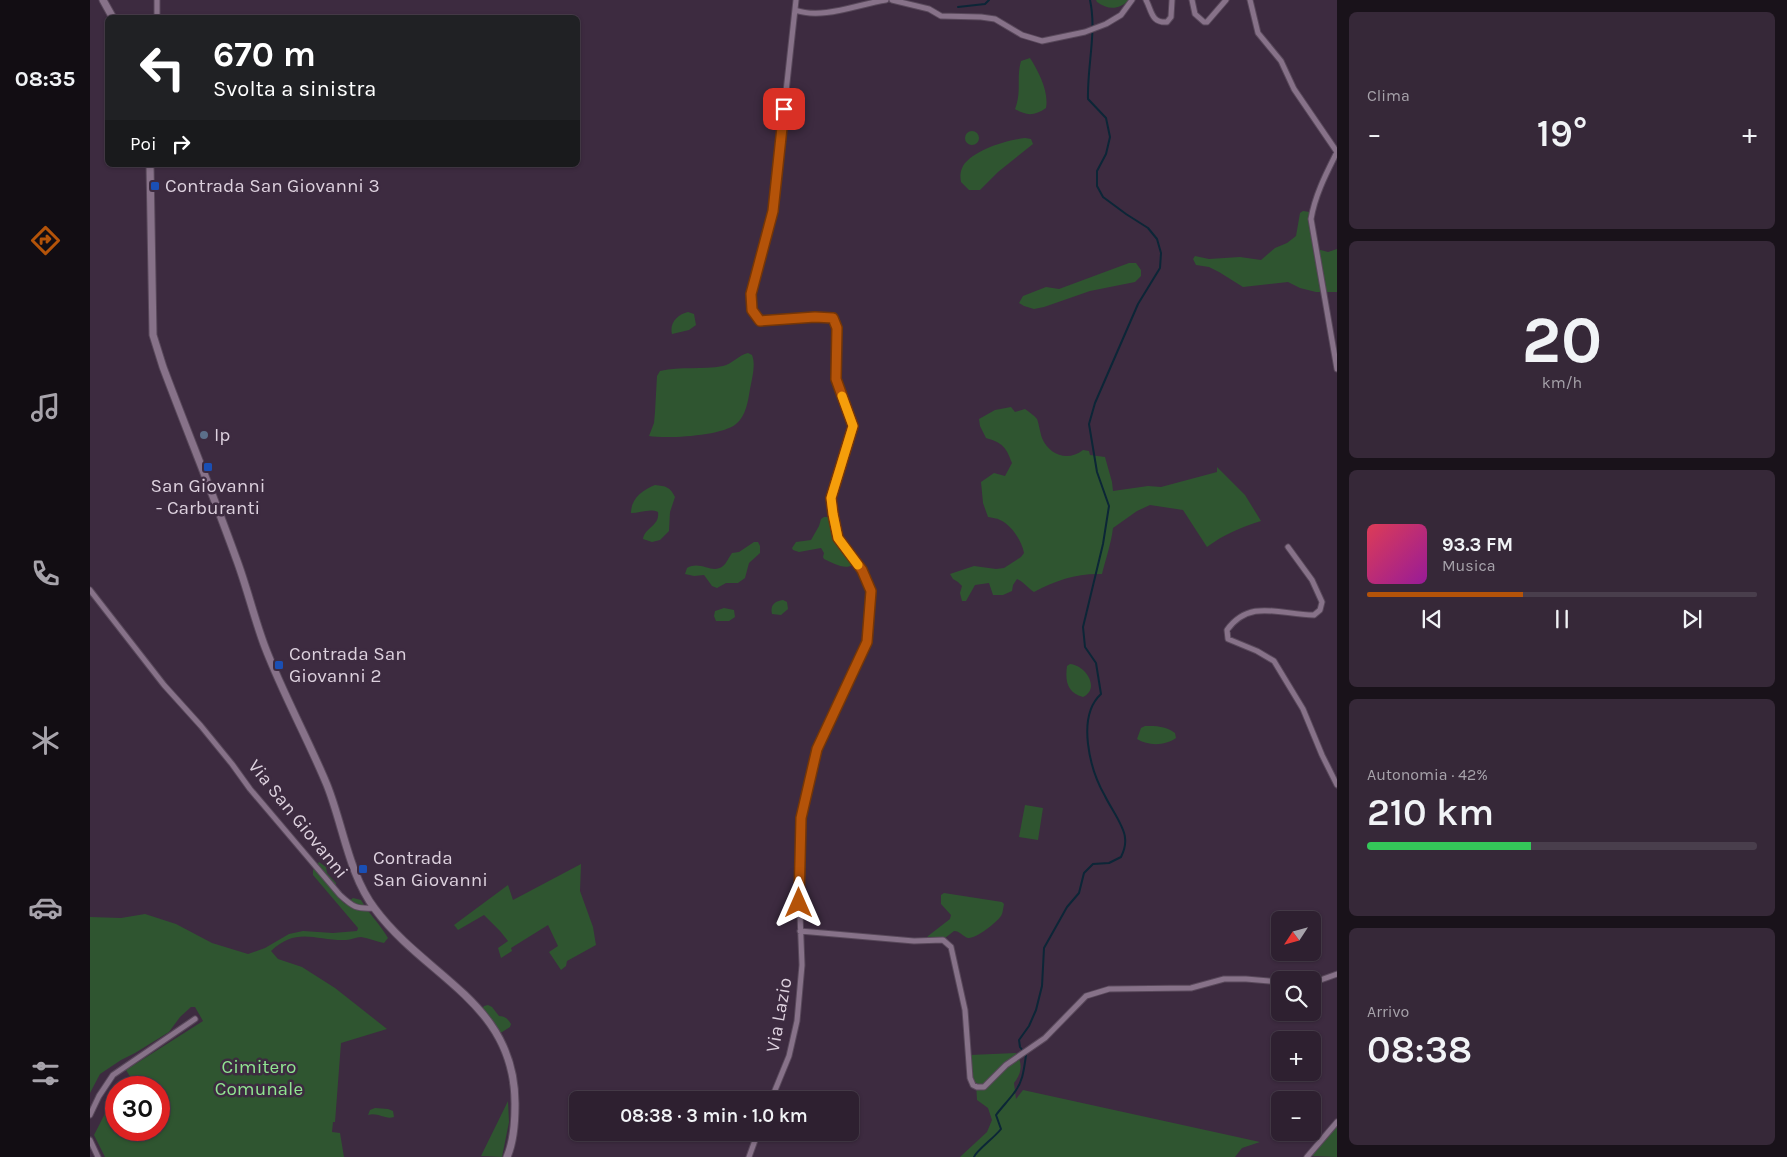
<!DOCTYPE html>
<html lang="it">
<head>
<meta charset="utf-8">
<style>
  body { margin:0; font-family:Karla,sans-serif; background:#362838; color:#f1f3f6; height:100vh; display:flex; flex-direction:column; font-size:19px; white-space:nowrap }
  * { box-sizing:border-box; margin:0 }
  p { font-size:16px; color:#a7a3ab }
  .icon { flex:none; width:28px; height:28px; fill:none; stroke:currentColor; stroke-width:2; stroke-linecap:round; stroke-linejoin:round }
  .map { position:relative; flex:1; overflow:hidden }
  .panel { display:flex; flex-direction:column; gap:12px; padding:12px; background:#19121a; width:450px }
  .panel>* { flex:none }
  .top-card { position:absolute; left:15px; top:15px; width:475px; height:152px; border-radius:8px; box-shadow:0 1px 4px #0004,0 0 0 1px #493e4c; background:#202124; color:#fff; overflow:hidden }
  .needle { width:32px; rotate:234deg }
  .tools { position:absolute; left:1181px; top:911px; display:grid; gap:10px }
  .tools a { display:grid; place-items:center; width:50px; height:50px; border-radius:8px; background:#2e2030; box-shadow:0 1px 4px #0004,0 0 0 1px #493e4c; font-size:25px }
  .speed { position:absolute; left:15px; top:1076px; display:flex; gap:10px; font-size:25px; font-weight:700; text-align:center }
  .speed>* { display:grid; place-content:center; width:65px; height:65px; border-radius:50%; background:#2e2030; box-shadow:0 1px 4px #0004,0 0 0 1px #493e4c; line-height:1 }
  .speed .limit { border:8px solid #d22; background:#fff; color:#111 }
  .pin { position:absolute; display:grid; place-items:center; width:42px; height:42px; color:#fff; margin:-21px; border-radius:10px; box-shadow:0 2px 8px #0006 }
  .me { position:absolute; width:55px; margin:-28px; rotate:0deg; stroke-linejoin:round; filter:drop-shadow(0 0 4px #0008) }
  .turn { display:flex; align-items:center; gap:18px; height:105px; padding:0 25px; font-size:22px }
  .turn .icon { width:65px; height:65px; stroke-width:2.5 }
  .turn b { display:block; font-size:35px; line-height:42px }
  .then { display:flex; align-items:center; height:48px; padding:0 25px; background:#0003; gap:10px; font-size:19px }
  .big { font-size:38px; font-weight:600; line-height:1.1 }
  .panel .tile { flex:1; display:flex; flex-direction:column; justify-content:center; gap:8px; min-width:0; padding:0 18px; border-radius:8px; background:#362838 }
  .panel .dial { align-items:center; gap:0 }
  .dial b { font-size:65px; line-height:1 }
  .song { display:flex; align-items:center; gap:15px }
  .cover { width:60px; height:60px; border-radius:8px; background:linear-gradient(135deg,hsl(350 70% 55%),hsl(300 70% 35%)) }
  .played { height:5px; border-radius:2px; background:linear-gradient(90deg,#b45309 40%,#493e4c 40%) }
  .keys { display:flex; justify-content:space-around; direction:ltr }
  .heat { display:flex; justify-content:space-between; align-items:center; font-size:28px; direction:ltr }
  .charge { height:8px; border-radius:4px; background:linear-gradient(90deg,#34c759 42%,#493e4c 0) }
  .trip { position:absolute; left:479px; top:1091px; width:290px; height:50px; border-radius:8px; background:#2e2030; box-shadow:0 1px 4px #0004,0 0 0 1px #493e4c; font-weight:600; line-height:50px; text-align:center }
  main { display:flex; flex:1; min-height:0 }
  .dock { display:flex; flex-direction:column; width:90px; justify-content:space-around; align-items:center; background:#120d13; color:#a7a3ab }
  .dock .icon { width:35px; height:35px }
  .dock .current { color:#b45309 }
  .dock b { font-size:22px; color:#f1f3f6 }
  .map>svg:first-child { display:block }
  .green { fill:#2f5530 }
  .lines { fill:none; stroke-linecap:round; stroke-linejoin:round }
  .stream { stroke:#0c2637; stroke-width:2 }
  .street-casing { stroke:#58485a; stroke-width:7 }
  .secondary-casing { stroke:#58485a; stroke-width:9 }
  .street { stroke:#877289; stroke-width:5 }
  .secondary { stroke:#877289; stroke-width:7 }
  .route-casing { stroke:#753606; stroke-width:12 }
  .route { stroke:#b45309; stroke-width:9 }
  .slow { stroke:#f59e0b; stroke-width:9 }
  .transit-dot { fill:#1a4fb4; stroke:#3d2b40; stroke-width:2 }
  .service-dot { fill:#5c6f8a; stroke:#3d2b40; stroke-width:2 }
  .labels { text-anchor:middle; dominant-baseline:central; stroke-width:5; stroke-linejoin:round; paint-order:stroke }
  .poi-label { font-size:19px; fill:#ddd1de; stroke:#3d2b40; text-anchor:start }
  .street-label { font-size:19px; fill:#ddd1de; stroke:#3d2b40 }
  .park-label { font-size:19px; fill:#90e591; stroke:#3d2b40 }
</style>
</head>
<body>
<main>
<nav class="dock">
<b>08:35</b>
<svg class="icon current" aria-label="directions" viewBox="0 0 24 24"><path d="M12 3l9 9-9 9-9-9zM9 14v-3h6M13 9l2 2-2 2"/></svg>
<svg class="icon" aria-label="music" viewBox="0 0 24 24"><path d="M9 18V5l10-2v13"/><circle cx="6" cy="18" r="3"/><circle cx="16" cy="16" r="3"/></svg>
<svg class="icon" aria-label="phone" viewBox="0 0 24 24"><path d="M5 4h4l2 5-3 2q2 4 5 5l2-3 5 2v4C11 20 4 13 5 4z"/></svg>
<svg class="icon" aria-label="climate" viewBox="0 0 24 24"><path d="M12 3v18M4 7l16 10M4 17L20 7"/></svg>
<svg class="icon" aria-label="car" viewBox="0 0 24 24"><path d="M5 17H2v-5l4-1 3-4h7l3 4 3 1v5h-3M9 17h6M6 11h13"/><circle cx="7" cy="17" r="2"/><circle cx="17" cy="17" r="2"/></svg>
<svg class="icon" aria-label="filters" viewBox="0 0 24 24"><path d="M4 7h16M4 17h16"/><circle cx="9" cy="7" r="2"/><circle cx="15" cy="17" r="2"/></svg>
</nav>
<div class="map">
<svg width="1247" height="1157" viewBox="0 0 1247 1157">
  <rect width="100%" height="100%" fill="#3d2b40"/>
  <path class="green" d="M1006 0H1039C1029 10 1018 10 1007 2Z
    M940 58C949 72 959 92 956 108 945 116 936 116 925 109 932 91 926 78 931 61Z
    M875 138a7 7 0 1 1 14 0a7 7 0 1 1-14 0Z
    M935 138 941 139 943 144 908 172 890 190H879L871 182C870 176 870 172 873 166 883 150 917 140 935 138Z
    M1213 211 1220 212 1227 249 1238 252 1247 249V292H1226L1210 288 1198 282 1153 287 1129 272 1119 267 1106 265 1103 259 1105 256 1119 259 1150 257 1171 260 1185 248 1197 243 1206 236 1210 213Z
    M1039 263H1046L1051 270V276L1045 282 1000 291 954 307 944 309 934 306 929 303 933 296 956 287 969 289Z
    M598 312 604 314 606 325 599 330 582 334C579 323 588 314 598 312Z
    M658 353 662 355C666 365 662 378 660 389 658 401 656 416 646 424 632 436 577 439 559 436L564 423 565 412 567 376 570 371C591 366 612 370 633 366 642 364 649 355 658 353Z
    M921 407 925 412 935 409C939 412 944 415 947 419 949 424 950 432 952 438 959 455 978 462 993 450L999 451 1000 455 1015 457 1022 482 1023 491 1058 486 1071 487 1127 472V467L1155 495 1171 521C1152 527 1134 534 1117 547L1093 510 1060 505 1047 511 1023 528C1021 544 1016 558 1012 574 988 573 966 580 944 592 938 588 934 582 927 579L923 585 922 591 913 595H903L899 583 885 585 876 601H872L870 593 872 586 868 582 863 579 860 574 884 566 906 569 914 568 931 557 934 553C932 542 922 525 910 520 907 518 902 518 898 517L893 503 891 482 904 473 915 476 922 463C916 447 913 443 896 438L890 426 889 419 905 410Z
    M565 485C576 486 580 487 585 497L580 512 579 531 570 540 562 542 553 539C555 527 570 526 568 512 560 508 550 513 541 513 541 498 553 490 565 485Z
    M734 517H741L747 540 763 565C754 570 743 563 734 559L733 557 734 553 731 548 709 552 703 550 702 548 706 542 721 540 729 526 731 519Z
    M664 542H668L670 546V553L659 563 655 578 648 583H636L627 588 622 586 614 575 604 576 595 574 597 568C611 560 622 575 633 566 636 564 639 557 642 553L649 552Z
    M693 600 697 602 698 609 691 615 682 614C680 606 684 601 693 600Z
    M634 608 644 610 645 617 639 621H626L624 616 625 611Z
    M980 664C995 665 1011 688 993 697 977 693 975 681 977 666Z
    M1055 726C1066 726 1076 726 1085 733L1086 738C1075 746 1058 746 1047 739L1051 728Z
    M935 805 953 808 948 840 929 837Z
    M229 862 236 867 237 873 246 883V895L255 904 263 898 271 900C279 914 290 924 298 938L294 943C287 942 279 938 271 937 266 937 261 940 256 940 226 941 207 926 181 951L188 959 212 967 245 988 297 1029 251 1043 245 1122H243L242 1132 250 1133 254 1157H15L4 1135 23 1098 26 1095V1130H69V1088L38 1087 44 1083 36 1070 113 1021 105 1007H101L90 1017 79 1032 45 1053 31 1060 10 1074 0 1093V917L31 918 55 914 86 924 122 943 158 954 175 948 199 934 213 931 243 933 267 931 268 928 223 875V870Z
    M491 864 490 891 503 927 506 945 477 961 476 966 471 970 459 952 468 946 458 925 421 948 422 951 411 958 408 948 418 941 410 931 394 915 368 930 364 925 418 885 423 900Z
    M854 893 912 902 914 904C913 908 913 913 911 916 906 923 886 939 878 938 872 936 870 931 864 931L855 938 836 939 838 936 860 919 861 915 851 904V895Z
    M398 1005 402 1007 409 1016C415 1016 418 1019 421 1024L420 1027 409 1034 392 1009 394 1006Z
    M926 1053C933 1063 932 1073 924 1083L926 1099 933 1090 1170 1142 1152 1148 1145 1157H870L897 1132 902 1120 898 1108 887 1100 886 1083 883 1080 880 1055Z
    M418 1101 419 1122 412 1157 391 1156Z
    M285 1108 298 1109 303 1111 304 1117C295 1120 288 1112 278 1115L280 1110Z
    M1247 1125V1157L1221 1156Z"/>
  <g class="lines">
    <path class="stream" d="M868 7 895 4 899 0
      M884 1157C886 1151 904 1138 911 1129L906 1115C912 1107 918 1101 924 1093 933 1082 934 1069 936 1055L930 1047 929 1040 939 1026 946 1010 952 986 954 948 977 907 989 893 994 873 1003 864 1019 863 1031 857C1034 851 1036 845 1035 838 1035 827 1020 807 1015 796 1000 770 986 717 1011 694L1006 663 995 647 993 627 1013 544 1019 506 1007 472 999 424 1005 403 1048 304 1070 268 1071 253 1067 239 1058 228 1036 214 1013 197 1007 186V171L1016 154 1020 137 1016 118 998 99C997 66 1007 32 1000 0"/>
    <g class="street-casing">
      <path id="street" d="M67 0V18
        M802 0 839 9 851 16 891 17 905 19 932 35 952 41 995 32 1016 24 1031 15 1042 0
        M1056 0C1062 11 1061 23 1077 22L1081 17 1082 0
        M1102 0 1105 14 1114 22H1117L1136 0
        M1160 0 1168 33 1191 61 1204 89 1247 152C1236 174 1225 195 1221 219L1247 369
        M705 10C733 20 768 4 796 0
        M1198 547 1222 580 1232 602 1230 610 1224 615C1191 615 1160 598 1137 630L1138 639 1167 651 1184 661 1213 709 1232 755 1247 785
        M0 590 74 685 111 726 142 764 160 789 250 895C263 907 266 909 284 908
        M710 931 824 941 853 940 861 947 875 1010 880 1078 883 1085 887 1087H894L916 1065 955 1038 996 996 1019 989 1101 988 1134 979H1156L1190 982
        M1222 983 1247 974
        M681 1100 699 1056 707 1021 712 965 709 889 711 818 713 806 727 749 777 642 781 591 772 570 748 538 743 514 741 498 763 426 746 379 747 328 743 318 725 317 670 321 662 310 661 294 683 211 706 0
        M0 1115 9 1096 23 1075 105 1019
        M0 1140 8 1157
        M659 1157 668 1132
        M1217 1157 1247 1122"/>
    </g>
    <g class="secondary-casing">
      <path id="secondary" d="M13 0 23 18
        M60 165 63 335 73 367C97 431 123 494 146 558 157 587 164 618 175 647 193 694 218 739 237 785 253 825 259 875 285 909 336 978 426 1003 425 1105 425 1121 424 1141 417 1157"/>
    </g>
    <use href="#street" class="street"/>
    <use href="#secondary" class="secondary"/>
  </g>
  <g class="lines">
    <g class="route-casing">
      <path id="route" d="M694 109 683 211 661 294 662 310 670 321 725 317 743 318 747 328 746 379 763 426 741 498 743 514 748 538 772 570 781 591 777 642 727 749 711 818 709 903"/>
    </g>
    <use href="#route" class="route"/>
    <path class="slow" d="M752 396 763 426 741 498 743 514 748 538 768 565"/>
  </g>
  <g class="transit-dot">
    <rect x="60" y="181" width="10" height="10" rx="2.5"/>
    <rect x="113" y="462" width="10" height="10" rx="2.5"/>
    <rect x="184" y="660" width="10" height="10" rx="2.5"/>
    <rect x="268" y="864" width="10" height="10" rx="2.5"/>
  </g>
  <circle class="service-dot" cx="114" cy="435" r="5"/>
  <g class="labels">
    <g class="poi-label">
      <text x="75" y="186">Contrada San Giovanni 3</text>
      <text x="124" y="435">Ip</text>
      <text x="118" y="486" text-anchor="middle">San Giovanni<tspan x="118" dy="22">- Carburanti</tspan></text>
      <text x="199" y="654">Contrada San<tspan x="199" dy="22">Giovanni 2</tspan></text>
      <text x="283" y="858">Contrada<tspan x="283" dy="22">San Giovanni</tspan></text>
    </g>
    <g class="street-label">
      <text transform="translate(208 819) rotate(51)">Via San Giovanni</text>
      <text transform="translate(689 1015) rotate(-80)">Via Lazio</text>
    </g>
    <g class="park-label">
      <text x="169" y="1067">Cimitero<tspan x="169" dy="22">Comunale</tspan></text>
    </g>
  </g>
</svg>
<div class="tools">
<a><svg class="needle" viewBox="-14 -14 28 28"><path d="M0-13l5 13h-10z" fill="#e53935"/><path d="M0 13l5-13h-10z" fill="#a7a3ab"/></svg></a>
<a><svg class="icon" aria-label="search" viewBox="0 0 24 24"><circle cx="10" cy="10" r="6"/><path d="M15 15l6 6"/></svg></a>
<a>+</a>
<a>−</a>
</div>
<div class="speed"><div class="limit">30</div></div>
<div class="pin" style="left:694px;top:109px;background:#d93025"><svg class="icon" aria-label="arrive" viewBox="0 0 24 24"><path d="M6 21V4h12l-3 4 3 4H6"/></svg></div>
<svg class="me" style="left:709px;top:903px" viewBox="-20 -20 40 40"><path d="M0-17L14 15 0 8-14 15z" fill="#b45309" stroke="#fff" stroke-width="4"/></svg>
<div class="trip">08:38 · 3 min · 1.0 km</div>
<div class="top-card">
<div class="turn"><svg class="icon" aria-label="left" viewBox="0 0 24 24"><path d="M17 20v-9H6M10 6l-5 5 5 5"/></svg><div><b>670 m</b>Svolta a sinistra</div></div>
<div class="then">Poi<svg class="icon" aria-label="right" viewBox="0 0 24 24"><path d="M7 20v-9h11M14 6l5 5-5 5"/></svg></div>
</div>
</div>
<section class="panel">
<div class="tile"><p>Clima</p>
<div class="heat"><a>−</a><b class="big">19°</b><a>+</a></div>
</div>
<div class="tile dial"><b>20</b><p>km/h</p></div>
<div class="tile">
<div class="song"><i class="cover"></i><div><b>93.3 FM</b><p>Musica</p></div></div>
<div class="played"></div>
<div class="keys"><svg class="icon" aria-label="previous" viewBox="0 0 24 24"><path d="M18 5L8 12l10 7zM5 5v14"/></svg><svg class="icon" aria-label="pause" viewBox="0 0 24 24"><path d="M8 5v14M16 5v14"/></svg><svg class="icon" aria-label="next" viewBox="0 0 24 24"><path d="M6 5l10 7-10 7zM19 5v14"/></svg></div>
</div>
<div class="tile"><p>Autonomia · 42%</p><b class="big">210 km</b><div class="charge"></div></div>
<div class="tile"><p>Arrivo</p><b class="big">08:38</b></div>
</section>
</main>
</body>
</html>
